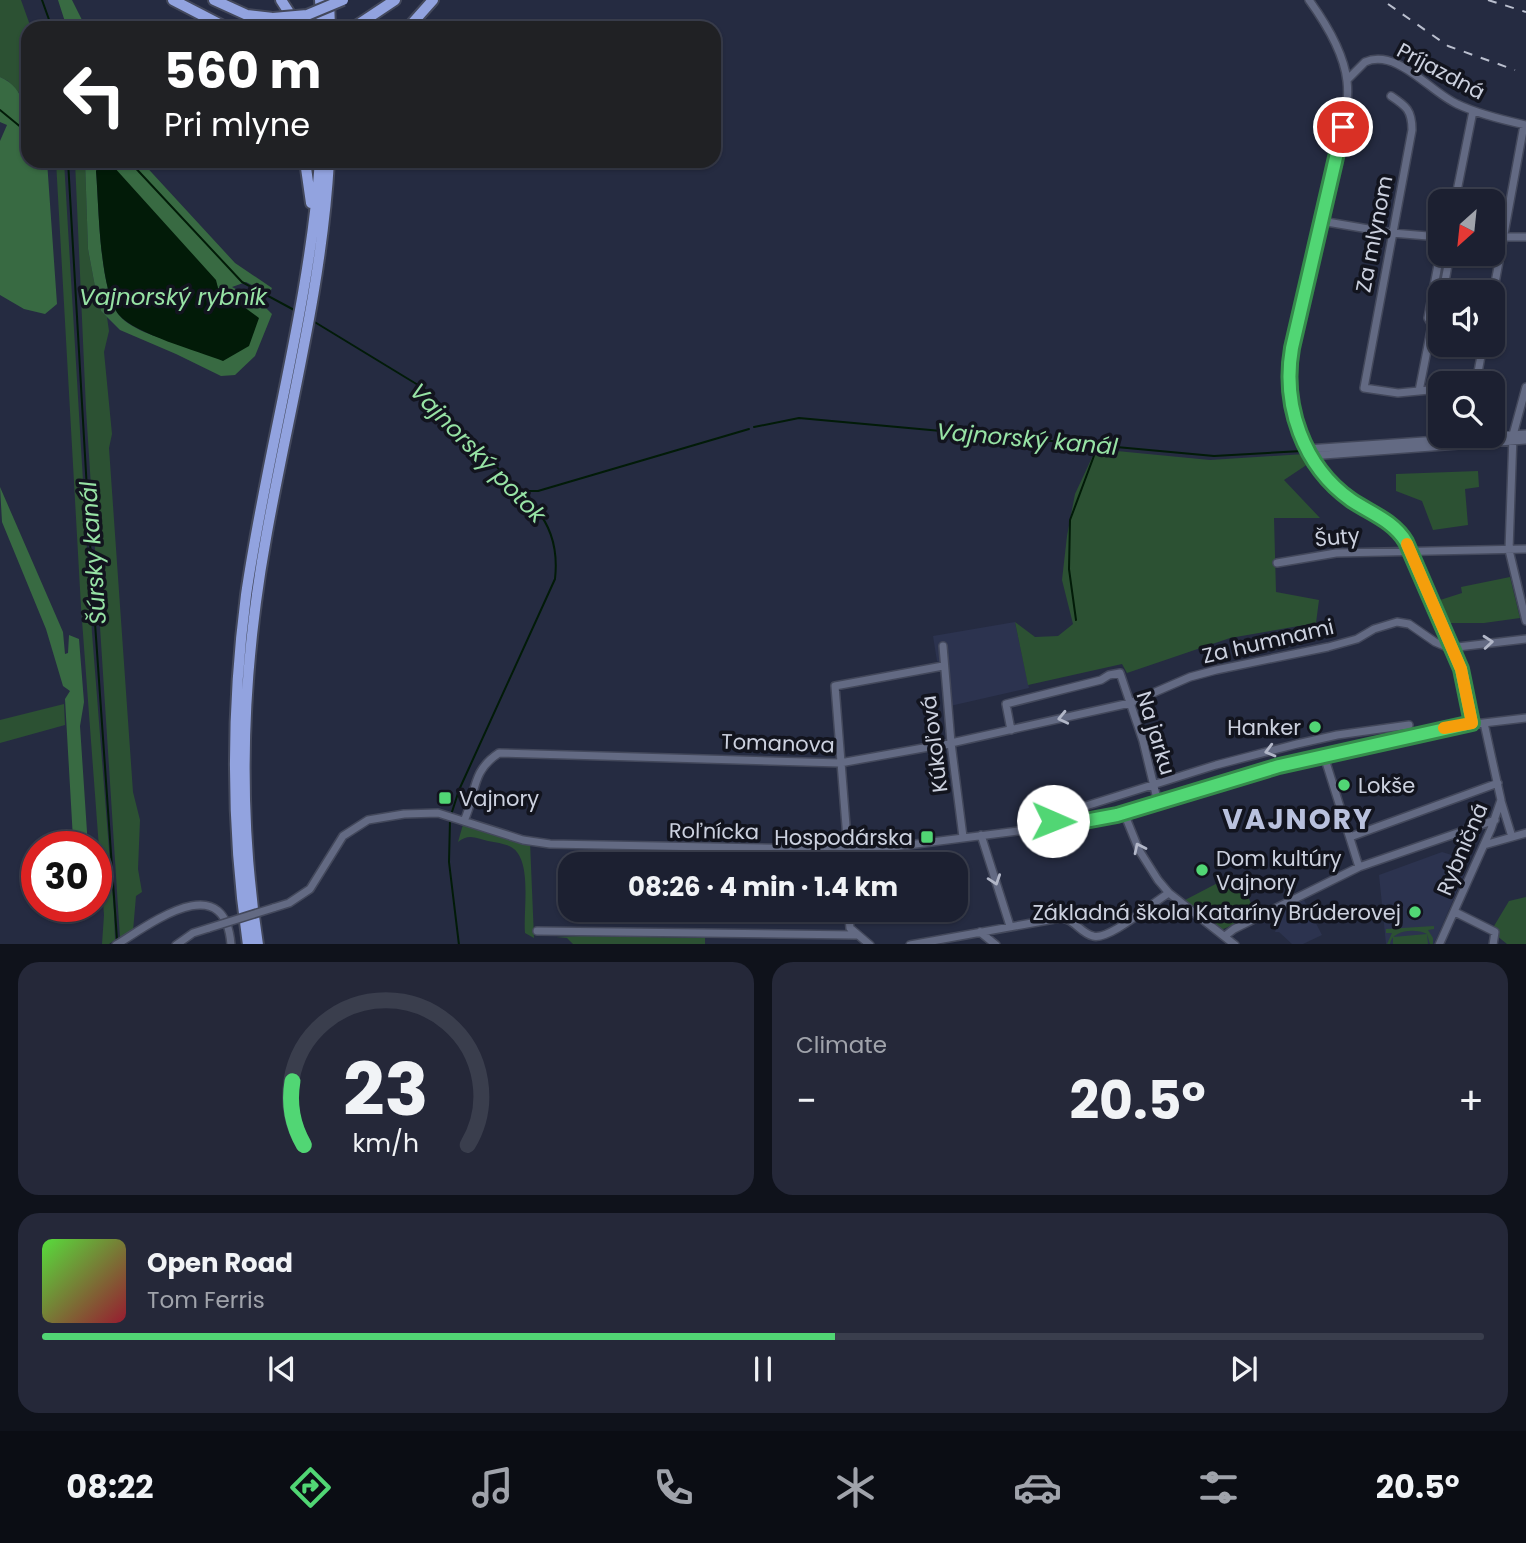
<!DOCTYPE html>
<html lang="en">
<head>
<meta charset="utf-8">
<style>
  body { margin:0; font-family:Poppins,sans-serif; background:#252839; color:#f1f3f6; height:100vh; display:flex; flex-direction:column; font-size:26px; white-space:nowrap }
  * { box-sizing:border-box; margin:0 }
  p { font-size:23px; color:#a0a3ab }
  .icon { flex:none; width:38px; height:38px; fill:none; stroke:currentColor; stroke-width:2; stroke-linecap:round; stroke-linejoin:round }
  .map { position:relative; height:944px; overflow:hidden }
  .details { display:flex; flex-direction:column; gap:18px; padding:18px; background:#0f121b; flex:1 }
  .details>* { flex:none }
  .banner { position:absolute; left:21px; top:21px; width:700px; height:147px; border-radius:21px; box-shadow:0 2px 5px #0004,0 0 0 2px #3a3e4d; background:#202124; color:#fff; overflow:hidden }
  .needle { width:46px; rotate:207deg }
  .fabs { position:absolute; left:1428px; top:189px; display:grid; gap:14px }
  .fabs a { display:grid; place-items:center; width:77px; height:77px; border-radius:14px; background:#1c2031; box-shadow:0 2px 5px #0004,0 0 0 2px #3a3e4d; font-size:35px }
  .speed { position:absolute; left:21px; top:831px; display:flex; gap:14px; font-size:35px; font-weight:700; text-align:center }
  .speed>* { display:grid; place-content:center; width:91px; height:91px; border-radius:50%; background:#1c2031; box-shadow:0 2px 5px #0004,0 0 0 2px #3a3e4d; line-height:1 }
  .speed .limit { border:10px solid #d22; background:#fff; color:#111 }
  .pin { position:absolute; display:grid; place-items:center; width:60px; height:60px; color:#fff; margin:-30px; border:4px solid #fff; border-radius:50%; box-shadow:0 2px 7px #0007 }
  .me { position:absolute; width:77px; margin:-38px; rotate:91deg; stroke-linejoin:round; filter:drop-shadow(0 0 5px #0008) }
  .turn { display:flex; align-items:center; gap:24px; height:147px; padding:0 28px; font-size:32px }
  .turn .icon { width:91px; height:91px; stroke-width:2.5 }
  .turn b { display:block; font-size:49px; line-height:60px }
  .big { font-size:52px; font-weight:700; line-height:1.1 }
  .details .widget { flex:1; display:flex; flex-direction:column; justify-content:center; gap:10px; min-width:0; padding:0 24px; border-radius:21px; background:#252839 }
  .details .dial { align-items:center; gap:0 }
  .dial svg { height:182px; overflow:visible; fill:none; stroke:#3a3e4d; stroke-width:7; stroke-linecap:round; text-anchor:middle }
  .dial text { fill:#f1f3f6; stroke:none }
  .song { display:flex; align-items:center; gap:21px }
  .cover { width:84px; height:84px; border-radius:10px; background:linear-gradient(135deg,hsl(110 70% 55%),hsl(350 70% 35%)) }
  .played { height:7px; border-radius:4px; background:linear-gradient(90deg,#51d674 55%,#3a3e4d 55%) }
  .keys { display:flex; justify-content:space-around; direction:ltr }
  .heat { display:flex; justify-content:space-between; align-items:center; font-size:38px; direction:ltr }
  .details .tiles { flex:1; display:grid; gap:18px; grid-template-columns:1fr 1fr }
  .widget:last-child { grid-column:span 2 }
  .trip { position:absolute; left:558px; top:852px; width:410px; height:70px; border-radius:21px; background:#1c2031; box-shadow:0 2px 5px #0004,0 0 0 2px #3a3e4d; font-weight:700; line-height:70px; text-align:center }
  .tabs { display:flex; height:112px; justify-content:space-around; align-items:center; background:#0b0d14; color:#a0a3ab }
  .tabs .icon { width:49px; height:49px }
  .tabs .active { color:#51d674 }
  .tabs b { font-size:32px; color:#f1f3f6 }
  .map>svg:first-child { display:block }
  .built { fill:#2c334f }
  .green { fill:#2c5133 }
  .forest { fill:#386a42 }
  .water { fill:#021b08 }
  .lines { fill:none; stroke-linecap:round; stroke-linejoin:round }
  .stream { stroke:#021b08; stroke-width:2 }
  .minor-casing { stroke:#43485b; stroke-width:10 }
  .highway-casing { stroke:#43485b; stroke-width:14 }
  .minor { stroke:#636a83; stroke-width:7 }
  .highway { stroke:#92a3df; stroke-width:10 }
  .rail { stroke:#babfce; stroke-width:2; stroke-dasharray:9 9; stroke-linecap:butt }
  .minor-bridge-casing { stroke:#43485b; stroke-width:10; stroke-linecap:butt }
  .highway-bridge-casing { stroke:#43485b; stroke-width:14; stroke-linecap:butt }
  .minor-bridge { stroke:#636a83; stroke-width:7 }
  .highway-bridge { stroke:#92a3df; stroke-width:10 }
  .oneway { stroke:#b2b7c8 }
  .route-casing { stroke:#358b4b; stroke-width:18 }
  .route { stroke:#51d674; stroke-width:12 }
  .slow { stroke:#f59e0b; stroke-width:12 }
  .poi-dot { fill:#51d674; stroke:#12141e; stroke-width:2.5 }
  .labels { text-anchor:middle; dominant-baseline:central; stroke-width:7; stroke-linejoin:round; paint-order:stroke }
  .street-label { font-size:21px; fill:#ccd1df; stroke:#12141e }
  .poi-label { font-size:21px; fill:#ccd1df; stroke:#12141e; text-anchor:end }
  .water-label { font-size:23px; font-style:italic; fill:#97e3a5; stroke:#12141e }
  .district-label { font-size:28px; font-weight:bold; letter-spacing:2px; fill:#b9c1dd; stroke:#12141e }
</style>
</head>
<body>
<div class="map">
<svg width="1526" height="945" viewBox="0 0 1526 945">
  <rect width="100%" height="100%" fill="#252b41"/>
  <path class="built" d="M1015 622 1029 688 950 706 946 669 937 661 933 636Z
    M1442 852 1455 856 1461 863 1464 875 1434 944H1386L1379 875Z
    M1304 900 1322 935 1303 944H1292L1279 932H1275L1277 926 1272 916Z"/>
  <path class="green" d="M0 0H21L31 28H28V95L24 98 8 81 0 77Z
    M56 161H64L92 633 114 913 115 940 109 944H102L104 915 81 607Z
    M75 161H85L88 249 96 292 101 311 107 317 109 331 104 352 112 434 109 448 133 792 140 820 138 869 142 892 136 896 133 931 120 938 86 409Z
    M1096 449 1210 460 1305 454 1308 464 1284 480 1320 518H1274L1276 592 1319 600 1316 623 1230 638 1127 673 1122 664 1028 685 1015 622 1035 637 1058 636 1073 624 1062 580 1067 536 1075 494Z
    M1478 471 1479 487 1465 489 1468 525 1433 530 1422 501 1396 491V474Z
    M1510 577 1520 618 1484 623H1447L1437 601 1462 593 1461 587Z
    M64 704 65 725 0 743V720Z
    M464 821 530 842 534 938 525 933C523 912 532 864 514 849 506 843 497 843 488 841 477 838 468 833 458 842Z
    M1233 875 1240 878 1256 915 1221 930 1185 900Z
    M1526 897V944H1507L1491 931 1509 901Z
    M1434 926V929L1428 930 1433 938V944H1430L1427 934 1428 944H1393V937L1427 934C1415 928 1392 930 1390 944H1387L1392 933H1386V929Z
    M582 936 705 938V944H573L567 938 556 937Z"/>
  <path class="forest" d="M58 0H72L86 28H67Z
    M0 77C32 90 28 132 28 161H47L57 304 45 314 24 309 0 295V141L7 125 0 122Z
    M85 161H101L96 171C99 205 99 289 119 315 132 331 164 339 182 345L218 288 215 280 106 161H141L235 263 272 288 269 294 246 282 232 287 261 303 272 314 255 356 235 375 221 376 176 354 120 330 101 311 96 292 88 249Z
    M0 487 63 632 65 654 68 653 69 635 79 639 84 702 80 726 88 847H68L73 839 65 699 70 691 63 686 46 629 2 522Z"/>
  <path class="water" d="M101 161 113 166 216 280 218 288 259 318 249 346 223 361C198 351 135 334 119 315 99 289 99 205 96 171Z"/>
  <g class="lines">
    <path class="stream" d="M42 0 52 28
      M0 110 28 133
      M68 161 93 594 117 940
      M129 161 242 282 296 311
      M313 321 423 388 536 509C553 529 558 552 555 579L459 790 451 815
      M754 427 799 418 1214 456 1302 451
      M521 491H538L749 429
      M1076 620 1069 569 1070 520 1098 445
      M450 820 449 862 459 945"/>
    <g class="minor-casing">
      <path id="minor" d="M1309 0C1325 22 1344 54 1347 81 1350 106 1342 131 1337 155 1329 193 1320 231 1311 268 1298 320 1279 372 1297 424 1309 461 1333 488 1365 509 1381 519 1396 525 1406 542L1461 669 1472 723
        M1347 80 1365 62C1397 48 1430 92 1457 104 1478 114 1503 120 1526 125
        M1391 96C1406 106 1412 110 1412 130L1364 388 1398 393 1419 391 1432 325 1428 318 1440 254
        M1455 201 1473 111
        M1321 221 1392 233 1440 237
        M1493 237H1526
        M1443 292 1450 254
        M1493 294 1524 125
        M1432 325 1438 319 1440 306
        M1476 383 1483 345
        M1526 387 1513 435 1509 550 1526 621
        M1419 391 1440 389
        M1307 449 1526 434
        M1310 456 1526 440
        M1277 563 1336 553 1526 549
        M943 646 951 743 963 837
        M1011 730 1006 704 1101 680 1109 675 1120 673 1143 741 1158 803
        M1324 756 1359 867
        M1501 801 1512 837
        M1124 813 1139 850 1158 880 1169 893 1235 945
        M464 821C477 793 470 772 499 753L840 763 951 743 1130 703 1190 677 1216 670 1328 647 1357 639 1374 629 1397 622 1409 624 1435 642 1449 648 1526 639
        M1026 828 1035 822 1216 765 1297 744 1337 735 1409 725
        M981 835 1010 926
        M1350 837 1498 783
        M1484 845 1526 833
        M849 864 835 686 943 666
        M273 908 289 903 310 889 343 836 368 820 404 814 438 813 523 840 550 844 869 850 1080 823 1124 813 1279 766 1458 726 1526 718
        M848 910 850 928 870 945
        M1455 912 1495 932 1493 945
        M537 931 856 935
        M980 932 996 945
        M1225 936 1234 929 1359 867 1495 820
        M116 945C149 925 225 866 231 945
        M176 945 193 933 209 928
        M910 945 1060 918C1074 918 1080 933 1093 936 1109 941 1153 902 1169 893
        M1439 945 1491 829 1501 800 1484 723"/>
    </g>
    <g class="highway-casing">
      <path id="highway" d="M173 0 227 28
        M214 0 247 15 273 18
        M281 0 299 28
        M320 0 322 28
        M329 0 330 28
        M353 28 395 0
        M408 28 433 0
        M305 161 311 203
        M248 945C231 829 231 711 246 595 267 450 309 308 320 161
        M258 945C237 810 242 671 266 538 288 413 322 288 329 161"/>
    </g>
    <use href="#minor" class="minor"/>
    <use href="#highway" class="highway"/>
    <path class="rail" d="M1488 0 1526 12
      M1388 4 1448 46 1515 70"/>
    <g class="minor-bridge-casing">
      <path id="minor-bridge" d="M209 928 273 908"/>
    </g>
    <g class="highway-bridge-casing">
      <path id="highway-bridge" d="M273 18 307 15 343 0"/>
    </g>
    <use href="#minor-bridge" class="minor-bridge"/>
    <use href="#highway-bridge" class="highway-bridge"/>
  </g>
  <defs><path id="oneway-chevron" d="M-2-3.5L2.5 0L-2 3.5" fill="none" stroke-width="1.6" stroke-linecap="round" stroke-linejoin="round" transform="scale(1.75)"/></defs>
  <g class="oneway">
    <use href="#oneway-chevron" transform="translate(1488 642) rotate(-5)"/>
    <use href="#oneway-chevron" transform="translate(1063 718) rotate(167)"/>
    <use href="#oneway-chevron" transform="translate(1270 751) rotate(165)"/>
    <use href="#oneway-chevron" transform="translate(1139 848) rotate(-116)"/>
    <use href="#oneway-chevron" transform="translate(995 880) rotate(71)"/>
  </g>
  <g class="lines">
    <g class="route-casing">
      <path id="route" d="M1053 821 1058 826 1117 815 1279 766 1472 723 1461 669 1406 542C1394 521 1370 513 1351 500 1303 466 1282 405 1292 348L1343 127"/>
    </g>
    <use href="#route" class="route"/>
    <path class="slow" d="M1407 544 1461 669 1472 723 1444 728"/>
  </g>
  <g class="poi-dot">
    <circle cx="1315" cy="727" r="7"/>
    <circle cx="1344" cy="785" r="7"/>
    <rect x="438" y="791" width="14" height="14" rx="3.5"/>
    <rect x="920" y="830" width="14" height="14" rx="3.5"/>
    <circle cx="1202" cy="870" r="7"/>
    <circle cx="1415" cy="912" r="7"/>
  </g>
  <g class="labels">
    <g class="street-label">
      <text transform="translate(1441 71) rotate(28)">Príjazdná</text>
      <text transform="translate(1374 234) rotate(-79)">Za mlynom</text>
      <text transform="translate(1337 537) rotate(-5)">Šuty</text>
      <text transform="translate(1268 641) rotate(-13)">Za humnami</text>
      <text transform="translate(1156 733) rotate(73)">Na jarku</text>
      <text transform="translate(778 743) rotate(2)">Tomanova</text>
      <text transform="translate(934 744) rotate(-97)">Kúkoľová</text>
      <text transform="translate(714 831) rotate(1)">Roľnícka</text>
      <text transform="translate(1462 849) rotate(-67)">Rybničná</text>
    </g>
    <g class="poi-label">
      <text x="1301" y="727">Hanker</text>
      <text x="1358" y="785" text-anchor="start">Lokše</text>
      <text x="459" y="798" text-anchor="start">Vajnory</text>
      <text x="913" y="837">Hospodárska</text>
      <text x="1216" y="858" text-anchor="start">Dom kultúry<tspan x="1216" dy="24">Vajnory</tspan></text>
      <text x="1401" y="912">Základná škola Kataríny Brúderovej</text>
    </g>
    <g class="water-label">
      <text x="173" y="297">Vajnorský rybník</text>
      <text transform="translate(1027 439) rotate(5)">Vajnorský kanál</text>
      <text transform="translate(478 453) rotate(46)">Vajnorský potok</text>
      <text transform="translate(93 553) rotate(-94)">Šúrsky kanál</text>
    </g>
    <g class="district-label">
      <text x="1298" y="819">VAJNORY</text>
    </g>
  </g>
</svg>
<div class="fabs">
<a><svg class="needle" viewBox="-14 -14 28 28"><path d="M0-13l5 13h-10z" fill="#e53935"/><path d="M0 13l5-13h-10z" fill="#a0a3ab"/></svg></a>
<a><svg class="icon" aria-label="sound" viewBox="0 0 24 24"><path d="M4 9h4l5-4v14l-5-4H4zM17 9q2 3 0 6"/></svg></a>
<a><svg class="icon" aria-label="search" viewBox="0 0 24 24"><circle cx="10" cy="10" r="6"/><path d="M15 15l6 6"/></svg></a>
</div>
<div class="speed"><div class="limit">30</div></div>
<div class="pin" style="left:1343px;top:127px;background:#d93025"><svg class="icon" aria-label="arrive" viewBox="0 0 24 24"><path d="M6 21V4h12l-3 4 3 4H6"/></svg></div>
<svg class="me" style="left:1053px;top:821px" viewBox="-20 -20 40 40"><circle r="19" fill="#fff"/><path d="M0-13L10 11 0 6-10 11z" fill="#51d674"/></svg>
<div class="trip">08:26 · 4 min · 1.4 km</div>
<div class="banner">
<div class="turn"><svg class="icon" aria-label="left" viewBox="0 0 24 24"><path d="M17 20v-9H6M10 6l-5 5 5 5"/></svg><div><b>560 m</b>Pri mlyne</div></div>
</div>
</div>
<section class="details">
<div class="tiles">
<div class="widget dial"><svg viewBox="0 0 100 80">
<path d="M14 69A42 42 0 1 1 86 69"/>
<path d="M14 69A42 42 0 0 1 9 41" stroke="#51d674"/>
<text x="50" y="56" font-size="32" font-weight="700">23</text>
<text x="50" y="72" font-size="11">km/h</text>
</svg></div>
<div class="widget"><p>Climate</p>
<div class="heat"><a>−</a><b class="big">20.5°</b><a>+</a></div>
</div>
<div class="widget">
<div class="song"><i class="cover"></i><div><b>Open Road</b><p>Tom Ferris</p></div></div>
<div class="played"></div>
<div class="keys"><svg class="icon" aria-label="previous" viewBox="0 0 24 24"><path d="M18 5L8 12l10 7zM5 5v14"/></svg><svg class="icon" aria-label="pause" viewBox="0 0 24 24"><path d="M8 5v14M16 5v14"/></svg><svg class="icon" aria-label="next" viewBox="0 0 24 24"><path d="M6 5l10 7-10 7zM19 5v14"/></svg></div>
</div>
</div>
</section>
<nav class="tabs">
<b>08:22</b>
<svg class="icon active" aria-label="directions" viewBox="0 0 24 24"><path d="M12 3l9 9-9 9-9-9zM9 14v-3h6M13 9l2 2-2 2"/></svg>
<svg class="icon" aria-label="music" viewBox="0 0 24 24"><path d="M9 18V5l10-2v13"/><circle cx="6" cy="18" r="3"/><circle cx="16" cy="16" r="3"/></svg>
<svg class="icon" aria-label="phone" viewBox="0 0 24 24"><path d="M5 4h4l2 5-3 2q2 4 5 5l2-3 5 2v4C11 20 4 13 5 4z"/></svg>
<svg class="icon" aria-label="climate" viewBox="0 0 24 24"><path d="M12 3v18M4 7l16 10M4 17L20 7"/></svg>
<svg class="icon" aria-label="car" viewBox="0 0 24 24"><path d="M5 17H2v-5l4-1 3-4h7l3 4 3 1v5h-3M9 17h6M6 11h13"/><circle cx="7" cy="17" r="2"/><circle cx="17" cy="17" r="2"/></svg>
<svg class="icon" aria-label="filters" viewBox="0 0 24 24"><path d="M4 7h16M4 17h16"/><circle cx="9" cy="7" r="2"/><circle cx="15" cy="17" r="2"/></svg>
<b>20.5°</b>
</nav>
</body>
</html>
